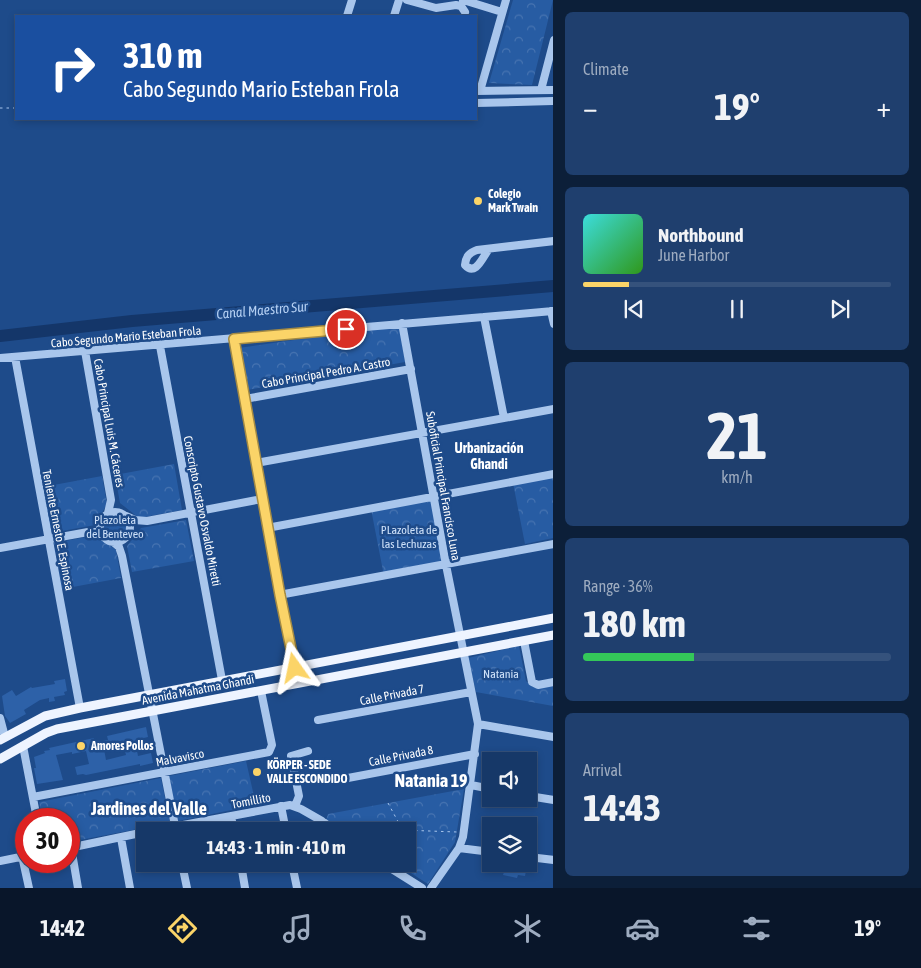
<!DOCTYPE html>
<html lang="en">
<head>
<meta charset="utf-8">
<style>
  body { margin:0; font-family:"Asap Condensed",sans-serif; background:#1f3f6e; color:#f1f3f6; height:100vh; display:flex; flex-direction:column; font-size:19px; white-space:nowrap }
  * { box-sizing:border-box; margin:0 }
  p { font-size:16px; color:#9eacc0 }
  .icon { flex:none; width:28px; height:28px; fill:none; stroke:currentColor; stroke-width:2; stroke-linecap:round; stroke-linejoin:round }
  .map { position:relative; flex:1; overflow:hidden }
  .sheet { display:flex; flex-direction:column; gap:12px; padding:12px; background:#0c1f39; width:368px }
  .sheet>* { flex:none }
  .top-card { position:absolute; left:15px; top:15px; width:462px; height:105px; border-radius:0px; box-shadow:0 2px 8px #0003,0 0 0 1px #35527c; background:#1a4fa0; color:#fff; overflow:hidden }
  .fabs { position:absolute; left:482px; top:752px; display:grid; gap:10px }
  .fabs a { display:grid; place-items:center; width:55px; height:55px; border-radius:0px; background:#163868; box-shadow:0 2px 8px #0003,0 0 0 1px #35527c; font-size:25px }
  .speed { position:absolute; left:15px; top:808px; display:flex; gap:10px; font-size:25px; font-weight:700; text-align:center }
  .speed>* { display:grid; place-content:center; width:65px; height:65px; border-radius:50%; background:#163868; box-shadow:0 2px 8px #0003,0 0 0 1px #35527c; line-height:1 }
  .speed .limit { border:8px solid #d22; background:#fff; color:#111 }
  .pin { position:absolute; display:grid; place-items:center; width:42px; height:42px; color:#fff; margin:-21px; border:2px solid #fff; border-radius:50%; box-shadow:0 1px 5px #0007 }
  .me { position:absolute; width:55px; margin:-28px; rotate:348deg; stroke-linejoin:round; filter:drop-shadow(0 0 4px #0008) }
  .turn { display:flex; align-items:center; gap:18px; height:105px; padding:0 25px; font-size:22px }
  .turn .icon { width:65px; height:65px; stroke-width:2.5 }
  .turn b { display:block; font-size:35px; line-height:42px }
  .big { font-size:38px; font-weight:700; line-height:1.1 }
  .sheet .card { flex:1; display:flex; flex-direction:column; justify-content:center; gap:8px; min-width:0; padding:0 18px; border-radius:8px; background:#1f3f6e }
  .sheet .dial { align-items:center; gap:0 }
  .dial b { font-size:65px; line-height:1 }
  .song { display:flex; align-items:center; gap:15px }
  .cover { width:60px; height:60px; border-radius:8px; background:linear-gradient(135deg,hsl(180 70% 55%),hsl(110 70% 35%)) }
  .played { height:5px; border-radius:2px; background:linear-gradient(90deg,#fbd468 15%,#35527c 15%) }
  .keys { display:flex; justify-content:space-around; direction:ltr }
  .heat { display:flex; justify-content:space-between; align-items:center; font-size:28px; direction:ltr }
  .charge { height:8px; border-radius:4px; background:linear-gradient(90deg,#34c759 36%,#35527c 0) }
  .trip { position:absolute; left:136px; top:822px; width:280px; height:50px; border-radius:0px; background:#163868; box-shadow:0 2px 8px #0003,0 0 0 1px #35527c; font-weight:700; line-height:50px; text-align:center }
  .dock { display:flex; height:80px; justify-content:space-around; align-items:center; background:#09162a; color:#9eacc0 }
  .dock .icon { width:35px; height:35px }
  .dock .selected { color:#fbd468 }
  .dock b { font-size:22px; color:#f1f3f6 }
  main { display:flex; flex:1; min-height:0 }
  .map>svg:first-child { display:block }
  .park { fill:url(#park-crowns) }
  .lines { fill:none; stroke-linecap:round; stroke-linejoin:round }
  .river { stroke:#143669; stroke-width:12 }
  .building { fill:#2d61a8; fill-rule:evenodd }
  .path { stroke:#a9c6ec; stroke-width:1; stroke-dasharray:2.5 4; stroke-linecap:butt }
  .minor { stroke:#a9c6ec; stroke-width:8 }
  .major { stroke:#eef4ff; stroke-width:9 }
  .route-casing { stroke:#a38a44; stroke-width:12 }
  .route { stroke:#fbd468; stroke-width:9 }
  .poi-dot { fill:#fbd468; stroke:#1e4b8a; stroke-width:2 }
  .labels { text-anchor:middle; dominant-baseline:central; stroke-width:5; stroke-linejoin:round; paint-order:stroke }
  .poi-label { font-size:12px; font-weight:bold; fill:#fff; stroke:#1e4b8a; text-anchor:start }
  .street-label { font-size:12px; fill:#fff; stroke:#1e4b8a }
  .park-label { font-size:12px; fill:#cee1f9; stroke:#1e4b8a }
  .water-label { font-size:14px; font-style:italic; fill:#b5d0f3; stroke:#1e4b8a }
  .neighbourhood-label { font-size:14px; font-weight:bold; fill:#fff; stroke:#1e4b8a }
  .district-label { font-size:18px; font-weight:bold; fill:#fff; stroke:#1e4b8a }
</style>
</head>
<body>
<main>
<div class="map">
<svg width="554" height="888" viewBox="0 0 554 888">
  <defs>
    <pattern id="park-crowns" width="20" height="18" patternUnits="userSpaceOnUse" patternTransform="scale(1.25)"><rect width="20" height="18" fill="#275ca3"/><path d="M2 6a3 3 0 1 1 6 0M12 15a3 3 0 1 1 6 0" fill="none" stroke="#4774b1"/></pattern>
  </defs>
  <rect width="100%" height="100%" fill="#1e4b8a"/>
  <path class="park" d="M513 0H553L532 85 489 83Z
    M399 325 405 362 247 390 239 348Z
    M174 464 182 510 139 518 120 503 115 475Z
    M553 475V538L525 544 513 483Z
    M102 476 107 504 95 525 51 533 43 487Z
    M434 496 446 565 384 576 371 509Z
    M100 527a15 15 0 1 1 30 0a15 15 0 1 1-30 0Z
    M186 520 194 561 132 572 127 546 141 528Z
    M97 535 116 550 121 578 62 589 54 543Z
    M519 646 526 681 533 687 553 685V706L476 692 468 658Z
    M246 761 256 805 178 821 169 776Z
    M161 778 170 823 69 842V819H42L39 802Z
    M464 789 455 842 428 884 397 864H408V831H345L326 820 328 814Z"/>
  <g class="lines">
    <path class="river" d="M0 336 132 321 554 286"/>
  </g>
  <path class="building" d="M65 679 67 691 64 692 65 695 54 697 55 701 49 702V698L40 700 24 710 26 714 10 723 5 716 2 696 12 690 16 696 31 687 32 688 55 684 54 681Z
    M146 727 148 737 135 740 138 756 151 753 153 763 140 766V764L86 775 83 774 77 775 75 767 89 764 86 751 72 754V752L56 755 63 780 37 784 34 768H36L34 757 45 753 44 751 50 750 49 748 94 738 95 743 102 741 108 740 107 736ZM123 743 126 755 106 760 104 749 109 748V746Z
    M492 864H526L525 866H527L525 876 518 875 517 878 503 875 504 872 491 870Z"/>
  <g class="lines">
    <path class="path" d="M0 108H16
      M388 803 402 829
      M402 830 457 832"/>
    <path class="minor" d="M407 0 436 8 456 5 461 6 465 12
      M463 0 502 12
      M347 16 352 0
      M394 16 399 0
      M541 90 554 40
      M476 91 554 90
      M480 91 506 0
      M476 103 554 101
      M489 249C483 256 476 277 465 265 466 256 469 253 477 250L554 241
      M551 311 554 324
      M484 317 504 418
      M402 323 446 565 478 724 463 837 459 848 431 888
      M234 339 279 595 295 667
      M160 346 222 680
      M85 351 111 500 108 513
      M15 357 80 708
      M0 358 554 311
      M245 399 411 369
      M256 463 554 409
      M100 527a15 15 0 1 1 30 0a15 15 0 1 1-30 0Z
      M126 516 135 520 147 521 262 499
      M267 528 554 474
      M113 542 119 547 122 556 176 831
      M0 548 88 532H96L102 535
      M279 595 554 544
      M524 641 532 682 538 685 554 682
      M0 718 5 737
      M318 720 471 692
      M478 724 554 737
      M23 746 37 819
      M332 781 475 754
      M471 785 491 789
      M529 796 554 800
      M33 797 269 752 272 745 261 691
      M281 806 286 831
      M295 806 299 796 291 756 308 751
      M231 816 234 831
      M325 823 335 831
      M151 831 290 805 301 809 322 821
      M121 838 130 888
      M71 847 78 888
      M69 848 145 832
      M459 848 491 852
      M22 856 29 888
      M529 857 554 860
      M0 861 25 856
      M182 864 187 888
      M241 864 245 888
      M292 864 297 888
      M384 864 422 888"/>
    <path class="major" d="M0 740 45 716 80 708 554 618
      M0 759 46 733 57 729 554 635"/>
  </g>
  <g class="lines">
    <g class="route-casing">
      <path id="route" d="M295 668 280 595 234 339 346 329"/>
    </g>
    <use href="#route" class="route"/>
  </g>
  <g class="poi-dot">
    <circle cx="478" cy="201" r="5"/>
    <circle cx="81" cy="746" r="5"/>
    <circle cx="257" cy="772" r="5"/>
  </g>
  <g class="labels">
    <g class="poi-label">
      <text x="488" y="194">Colegio<tspan x="488" dy="14">Mark Twain</tspan></text>
      <text x="91" y="746">Amores Pollos</text>
      <text x="267" y="765">KÖRPER - SEDE<tspan x="267" dy="14">VALLE ESCONDIDO</tspan></text>
    </g>
    <g class="street-label">
      <text transform="translate(126 337) rotate(-5)">Cabo Segundo Mario Esteban Frola</text>
      <text transform="translate(326 373) rotate(-10)">Cabo Principal Pedro A. Castro</text>
      <text transform="translate(109 423) rotate(80)">Cabo Principal Luis M. Cáceres</text>
      <text transform="translate(443 486) rotate(80)">Suboficial Principal Francisco Luna</text>
      <text transform="translate(202 511) rotate(79)">Conscripto Gustavo Osvaldo Miretti</text>
      <text transform="translate(58 530) rotate(79)">Teniente Ernesto E. Espinosa</text>
      <text transform="translate(198 690) rotate(-11)">Avenida Mahatma Ghandi</text>
      <text transform="translate(392 695) rotate(-11)">Calle Privada 7</text>
      <text transform="translate(401 756) rotate(-11)">Calle Privada 8</text>
      <text transform="translate(180 758) rotate(-11)">Malvavisco</text>
      <text transform="translate(251 801) rotate(-11)">Tomillito</text>
    </g>
    <g class="park-label">
      <text x="115" y="520">Plazoleta<tspan x="115" dy="14">del Benteveo</tspan></text>
      <text x="409" y="530">PLazoleta de<tspan x="409" dy="14">las Lechuzas</tspan></text>
      <text x="501" y="674">Natania</text>
    </g>
    <g class="water-label">
      <text transform="translate(262 310) rotate(-5)">Canal Maestro Sur</text>
    </g>
    <g class="neighbourhood-label">
      <text x="489" y="448">Urbanización<tspan x="489" dy="16">Ghandi</tspan></text>
    </g>
    <g class="district-label">
      <text x="431" y="780">Natania 19</text>
      <text x="149" y="808">Jardines del Valle</text>
    </g>
  </g>
</svg>
<div class="fabs">
<a><svg class="icon" aria-label="sound" viewBox="0 0 24 24"><path d="M4 9h4l5-4v14l-5-4H4zM17 9q2 3 0 6"/></svg></a>
<a><svg class="icon" aria-label="layers" viewBox="0 0 24 24"><path d="M12 4l9 5-9 5-9-5zM3 14l9 5 9-5"/></svg></a>
</div>
<div class="speed"><div class="limit">30</div></div>
<div class="pin" style="left:346px;top:329px;background:#d93025"><svg class="icon" aria-label="arrive" viewBox="0 0 24 24"><path d="M6 21V4h12l-3 4 3 4H6"/></svg></div>
<svg class="me" style="left:295px;top:668px" viewBox="-20 -20 40 40"><path d="M0-17L14 15 0 8-14 15z" fill="#fbd468" stroke="#fff" stroke-width="4"/></svg>
<div class="trip">14:43 · 1 min · 410 m</div>
<div class="top-card">
<div class="turn"><svg class="icon" aria-label="right" viewBox="0 0 24 24"><path d="M7 20v-9h11M14 6l5 5-5 5"/></svg><div><b>310 m</b>Cabo Segundo Mario Esteban Frola</div></div>
</div>
</div>
<section class="sheet">
<div class="card"><p>Climate</p>
<div class="heat"><a>−</a><b class="big">19°</b><a>+</a></div>
</div>
<div class="card">
<div class="song"><i class="cover"></i><div><b>Northbound</b><p>June Harbor</p></div></div>
<div class="played"></div>
<div class="keys"><svg class="icon" aria-label="previous" viewBox="0 0 24 24"><path d="M18 5L8 12l10 7zM5 5v14"/></svg><svg class="icon" aria-label="pause" viewBox="0 0 24 24"><path d="M8 5v14M16 5v14"/></svg><svg class="icon" aria-label="next" viewBox="0 0 24 24"><path d="M6 5l10 7-10 7zM19 5v14"/></svg></div>
</div>
<div class="card dial"><b>21</b><p>km/h</p></div>
<div class="card"><p>Range · 36%</p><b class="big">180 km</b><div class="charge"></div></div>
<div class="card"><p>Arrival</p><b class="big">14:43</b></div>
</section>
</main>
<nav class="dock">
<b>14:42</b>
<svg class="icon selected" aria-label="directions" viewBox="0 0 24 24"><path d="M12 3l9 9-9 9-9-9zM9 14v-3h6M13 9l2 2-2 2"/></svg>
<svg class="icon" aria-label="music" viewBox="0 0 24 24"><path d="M9 18V5l10-2v13"/><circle cx="6" cy="18" r="3"/><circle cx="16" cy="16" r="3"/></svg>
<svg class="icon" aria-label="phone" viewBox="0 0 24 24"><path d="M5 4h4l2 5-3 2q2 4 5 5l2-3 5 2v4C11 20 4 13 5 4z"/></svg>
<svg class="icon" aria-label="climate" viewBox="0 0 24 24"><path d="M12 3v18M4 7l16 10M4 17L20 7"/></svg>
<svg class="icon" aria-label="car" viewBox="0 0 24 24"><path d="M5 17H2v-5l4-1 3-4h7l3 4 3 1v5h-3M9 17h6M6 11h13"/><circle cx="7" cy="17" r="2"/><circle cx="17" cy="17" r="2"/></svg>
<svg class="icon" aria-label="filters" viewBox="0 0 24 24"><path d="M4 7h16M4 17h16"/><circle cx="9" cy="7" r="2"/><circle cx="15" cy="17" r="2"/></svg>
<b>19°</b>
</nav>
</body>
</html>
